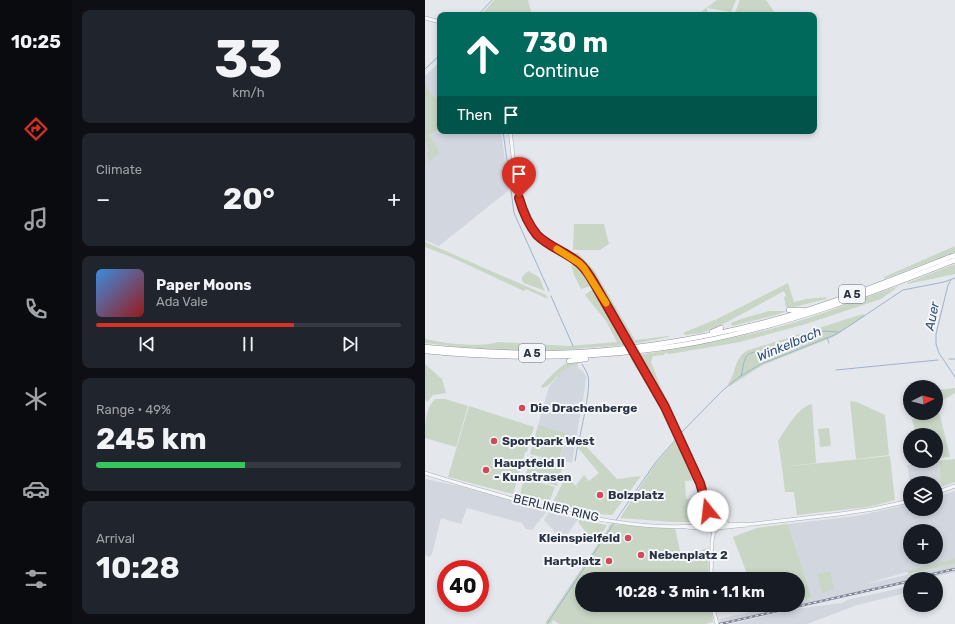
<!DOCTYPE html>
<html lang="en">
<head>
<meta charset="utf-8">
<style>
  body { margin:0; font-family:Rubik,sans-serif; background:#20242c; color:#f1f3f6; height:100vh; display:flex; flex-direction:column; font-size:15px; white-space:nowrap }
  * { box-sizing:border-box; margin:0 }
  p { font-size:13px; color:#9ea1a6 }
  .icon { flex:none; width:22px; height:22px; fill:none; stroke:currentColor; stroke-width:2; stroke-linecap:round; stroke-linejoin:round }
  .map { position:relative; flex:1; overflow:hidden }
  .details { display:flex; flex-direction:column; gap:10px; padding:10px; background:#0d0f14; width:353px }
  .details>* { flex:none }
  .top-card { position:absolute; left:12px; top:12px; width:380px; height:122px; border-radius:8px; box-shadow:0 2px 6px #0003; background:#00695c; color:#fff; overflow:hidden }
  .needle { width:26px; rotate:84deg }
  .buttons { position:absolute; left:478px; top:380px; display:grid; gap:8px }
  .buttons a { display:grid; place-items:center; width:40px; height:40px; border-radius:50%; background:#171b24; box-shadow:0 2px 6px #0003; font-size:20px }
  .speed { position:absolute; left:12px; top:560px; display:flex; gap:8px; font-size:20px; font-weight:700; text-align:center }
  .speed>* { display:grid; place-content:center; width:52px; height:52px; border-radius:50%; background:#171b24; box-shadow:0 2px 6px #0003; line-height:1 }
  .speed .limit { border:6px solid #d22; background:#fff; color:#111 }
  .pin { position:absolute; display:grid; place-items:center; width:34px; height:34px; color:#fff; margin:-41px -17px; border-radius:50% 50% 50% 0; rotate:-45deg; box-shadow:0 0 4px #0007 }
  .pin .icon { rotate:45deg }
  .me { position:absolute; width:44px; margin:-22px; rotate:344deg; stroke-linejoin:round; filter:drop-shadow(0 0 3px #0008) }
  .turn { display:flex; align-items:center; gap:14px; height:84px; padding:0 20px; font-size:18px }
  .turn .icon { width:52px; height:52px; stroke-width:2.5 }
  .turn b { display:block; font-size:28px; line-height:34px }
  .then { display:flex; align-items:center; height:38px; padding:0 20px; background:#0003; gap:8px; font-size:15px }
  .big { font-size:30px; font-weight:700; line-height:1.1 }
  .details .tile { flex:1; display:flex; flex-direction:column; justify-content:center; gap:6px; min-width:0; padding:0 14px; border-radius:8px; background:#20242c }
  .details .dial { align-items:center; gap:0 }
  .dial b { font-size:52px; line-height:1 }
  .song { display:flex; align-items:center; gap:12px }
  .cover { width:48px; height:48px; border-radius:6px; background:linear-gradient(135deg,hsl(210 70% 55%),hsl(0 70% 35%)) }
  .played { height:4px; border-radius:2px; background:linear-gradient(90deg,#d93025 65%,#363941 65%) }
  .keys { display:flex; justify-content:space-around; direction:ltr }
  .heat { display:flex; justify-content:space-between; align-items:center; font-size:22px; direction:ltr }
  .charge { height:6px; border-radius:3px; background:linear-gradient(90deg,#34c759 49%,#363941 0) }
  .trip { position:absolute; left:150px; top:572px; width:230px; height:40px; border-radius:20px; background:#171b24; box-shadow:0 2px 6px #0003; font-weight:700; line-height:40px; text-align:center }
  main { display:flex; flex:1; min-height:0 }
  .dock { display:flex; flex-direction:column; width:72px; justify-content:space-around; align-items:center; background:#090b0e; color:#9ea1a6 }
  .dock .icon { width:28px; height:28px }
  .dock .selected { color:#d93025 }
  .dock b { font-size:18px; color:#f1f3f6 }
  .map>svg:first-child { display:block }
  .built { fill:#d2d6de; fill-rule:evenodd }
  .green { fill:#c9d6c5 }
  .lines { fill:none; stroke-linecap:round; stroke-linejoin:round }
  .stream { stroke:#9fb4cc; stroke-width:1 }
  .tertiary-casing { stroke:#a9aeb7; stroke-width:4 }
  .motorway-casing { stroke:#8b94a3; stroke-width:5.5 }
  .tertiary { stroke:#f7f8fa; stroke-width:3 }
  .motorway { stroke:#fff; stroke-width:4.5 }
  .rail-casing { stroke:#7d8696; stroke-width:2.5 }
  .rail { stroke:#f4f6f9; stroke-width:1; stroke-dasharray:3; stroke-linecap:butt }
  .tertiary-bridge-casing { stroke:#a9aeb7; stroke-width:4; stroke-linecap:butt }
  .tertiary-bridge { stroke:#f7f8fa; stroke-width:3 }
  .route-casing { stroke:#8d1f18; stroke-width:10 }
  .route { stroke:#d93025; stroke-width:7 }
  .slow { stroke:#f59e0b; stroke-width:7 }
  .poi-dot { fill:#d1495b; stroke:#f4f6f9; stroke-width:1.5 }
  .labels { text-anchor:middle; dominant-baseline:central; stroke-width:4; stroke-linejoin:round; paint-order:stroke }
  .shield { fill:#f4f6f9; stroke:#676e7b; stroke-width:1 }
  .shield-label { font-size:11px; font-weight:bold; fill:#2b3445 }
  .poi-label { font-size:12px; font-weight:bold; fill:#2b3445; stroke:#f4f6f9; text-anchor:start }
  .street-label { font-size:12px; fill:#2b3445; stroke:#f4f6f9 }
  .water-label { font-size:13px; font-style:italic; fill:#34527a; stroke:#f4f6f9 }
</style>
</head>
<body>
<main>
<nav class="dock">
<b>10:25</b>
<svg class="icon selected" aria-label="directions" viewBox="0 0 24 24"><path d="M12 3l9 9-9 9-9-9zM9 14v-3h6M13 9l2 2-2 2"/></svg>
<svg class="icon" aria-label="music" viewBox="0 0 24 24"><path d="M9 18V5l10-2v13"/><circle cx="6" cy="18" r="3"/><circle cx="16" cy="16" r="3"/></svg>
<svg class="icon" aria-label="phone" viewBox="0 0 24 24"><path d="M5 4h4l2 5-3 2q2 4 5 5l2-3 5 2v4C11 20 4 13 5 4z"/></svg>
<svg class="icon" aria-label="climate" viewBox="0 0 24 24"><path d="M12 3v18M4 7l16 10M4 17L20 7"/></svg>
<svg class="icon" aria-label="car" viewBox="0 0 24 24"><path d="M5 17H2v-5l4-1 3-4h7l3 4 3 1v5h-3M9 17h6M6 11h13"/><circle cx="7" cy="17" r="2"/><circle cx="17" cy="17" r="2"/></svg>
<svg class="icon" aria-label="filters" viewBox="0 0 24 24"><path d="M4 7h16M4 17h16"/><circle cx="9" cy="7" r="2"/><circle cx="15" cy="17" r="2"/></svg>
</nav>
<section class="details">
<div class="tile dial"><b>33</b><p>km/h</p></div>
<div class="tile"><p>Climate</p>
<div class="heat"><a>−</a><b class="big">20°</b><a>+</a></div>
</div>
<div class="tile">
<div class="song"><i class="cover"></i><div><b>Paper Moons</b><p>Ada Vale</p></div></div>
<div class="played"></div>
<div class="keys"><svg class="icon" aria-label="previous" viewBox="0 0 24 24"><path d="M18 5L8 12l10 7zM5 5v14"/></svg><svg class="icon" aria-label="pause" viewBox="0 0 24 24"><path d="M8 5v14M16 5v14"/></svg><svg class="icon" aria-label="next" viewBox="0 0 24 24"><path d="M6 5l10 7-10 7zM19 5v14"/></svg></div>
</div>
<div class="tile"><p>Range · 49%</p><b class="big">245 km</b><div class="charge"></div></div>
<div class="tile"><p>Arrival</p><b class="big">10:28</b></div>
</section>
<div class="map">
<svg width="530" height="624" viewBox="0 0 530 624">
  <rect width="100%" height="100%" fill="#e4e7ec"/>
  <path class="built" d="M15 62V131H76L84 190 14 246 0 240V76Z
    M153 365V368L158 371 161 376 160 387 147 463 135 460 141 433 113 425 124 387 136 372 148 366Z
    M514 461 516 495 530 491V558L437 585 530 564V572L500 579H485V582L295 624 294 619 357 605H373V601L387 598 363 524 432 516 485 504V509H511V483L493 482 485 483 482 465ZM485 531H511V557H485Z
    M0 479 34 486 123 510 107 530 101 529 97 523 42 508 36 524 16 518 7 554 5 557 0 555Z
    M124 512 153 519 138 541 119 520Z
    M485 586V592L432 605 382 624H306L371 609 417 603 422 600Z"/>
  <path class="green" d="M69 0H103L107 15H56Z
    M292 0H311L306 12 282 8 283 15H272Z
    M315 0H341L351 15H309Z
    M0 85 7 95 12 99C10 109 15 118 15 128L4 135 15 153 4 162 1 153 4 150 0 141Z
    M149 224H179L184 244 175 250H148Z
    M0 242 121 295 123 299 101 289 99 291 26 257 0 247Z
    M530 246V252L459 279V277Z
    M148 253H153L169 270 210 340 244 336V337L208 344 162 266Z
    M145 259C152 265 166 276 166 286L156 289 149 275Z
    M530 264V274L483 284 482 283Z
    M103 271 114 277 120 291 99 283 97 280V277Z
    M363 283 369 302 381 299 401 297 402 299 369 307H361L359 298 361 295 359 291 291 328 276 333 260 335 258 333 294 318Z
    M474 286 456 299 381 324 315 342 245 354 240 353 239 355 228 356 226 362C232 376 236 390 244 403L242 407 231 384 214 355C259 347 303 340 346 329 390 318 431 300 474 286Z
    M169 288 178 301 203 345C181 346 160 348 138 350 92 352 45 349 0 343V339C16 343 57 348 72 342L144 346 192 342 181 321 160 295Z
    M344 311H362L351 315 307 326 306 323 316 319Z
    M438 314 440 316 408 337 336 366 305 386 303 384C312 372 308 361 321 351Z
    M205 358H210L235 401 250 433H248L237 410Z
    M154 360 153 365 148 366 136 372 135 376 131 377C127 382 124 386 117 388L116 386C128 375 137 361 154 360Z
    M0 364 17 379 21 393 8 395 2 402 0 399Z
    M530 388V393L511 404V390Z
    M10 399H20L43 406 31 447 0 438C0 424 0 409 10 399Z
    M425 401 432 402 460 415 464 455 431 459Z
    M387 404 391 463 357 467 353 441C361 429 373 407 387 404Z
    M44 406 109 427 102 452H100L88 494 23 477Z
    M513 407 525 457 511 458V435H491L487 419 503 413H511V408Z
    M113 425 141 433 134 462 105 454Z
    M404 428 406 446 395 447 393 429Z
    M253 438 273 480 260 481 261 499 277 498 281 521 279 522H247L195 518 230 464Z
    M155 440 192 479 216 476 187 515 169 514 127 504 141 476 154 489 151 485 159 475 164 481 174 473 153 448Z
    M106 456 138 465 132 486 100 477Z
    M465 456 470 500 447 506 485 498 427 510 442 507 372 515 369 492H360L357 467Z
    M530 459V482L516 487 514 461Z
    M99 478 130 487 124 502 95 494Z
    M154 520 182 525 170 544 153 522Z
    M185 524 250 528 257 560 279 549 283 548 284 579H157V605H286L288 622 280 624H134L128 620 126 624 120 623 181 532Z
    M363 524 387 598 373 601V579H324L308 537 332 528Z
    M530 558V564L483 574 482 571Z
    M405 571 409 589 397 593 392 574Z"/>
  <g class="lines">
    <path class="stream" d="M53 15 67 0
      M0 69 15 55
      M78 131 89 213 124 291
      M526 280 523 285 511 334V344L514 353 530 377
      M126 296 148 346
      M402 338 404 343
      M524 359H530
      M411 370 513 360
      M316 376C318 370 318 362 321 357 328 346 354 356 363 349L364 343C374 338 376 343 383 340 387 339 387 336 390 334 396 329 407 332 413 332
      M254 435 297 391 314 377 336 364 412 334 478 290 519 282 530 278
      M154 441C157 425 166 389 163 376 162 372 159 368 157 364
      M150 461 153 444
      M191 520 230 463 252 438
      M122 624 189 523"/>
    <g class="tertiary-casing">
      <path id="tertiary" d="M0 18 15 22
        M85 131C89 158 90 197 102 220 116 247 142 249 159 269 166 276 171 285 176 294 185 310 194 326 203 342
        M213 359C235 398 255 439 274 481 280 494 282 508 288 522
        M0 473C30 483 60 491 91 500 152 516 219 532 283 525
        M511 493 530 486
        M285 512 298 522 302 523
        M283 526a5 5 0 1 1 10 0a5 5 0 1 1-10 0Z
        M292 525 329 524 415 514 448 509 485 501
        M261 527 283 529
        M292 528 322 525 325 524
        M286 579 287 541 289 531
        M288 605 289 612"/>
    </g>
    <g class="motorway-casing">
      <path id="motorway" d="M364 310H378
        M287 332 296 328
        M0 347C44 351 89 354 133 353 204 351 276 339 345 321 408 304 469 279 530 255
        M0 351C92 360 183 359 274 342 362 325 447 293 530 260
        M144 361 161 359"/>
    </g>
    <use href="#tertiary" class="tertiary"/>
    <use href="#motorway" class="motorway"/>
    <g class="rail-casing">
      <path id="rail" d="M486 579 530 569
        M295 624 485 581"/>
    </g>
    <use href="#rail" class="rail"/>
    <g class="tertiary-bridge-casing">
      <path id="tertiary-bridge" d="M203 342 213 359
        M289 612 292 624"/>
    </g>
    <use href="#tertiary-bridge" class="tertiary-bridge"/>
  </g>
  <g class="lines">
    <g class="route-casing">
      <path id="route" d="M94 198C98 212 103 224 112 235 124 247 141 252 154 263 160 268 165 276 169 283L240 407 275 483 283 511"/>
    </g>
    <use href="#route" class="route"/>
    <path class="slow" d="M132 249 154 263 159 268 181 303"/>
  </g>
  <g class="poi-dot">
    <circle cx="97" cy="408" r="4"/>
    <circle cx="69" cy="441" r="4"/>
    <circle cx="61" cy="470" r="4"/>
    <circle cx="175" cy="495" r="4"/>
    <circle cx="203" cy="538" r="4"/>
    <circle cx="216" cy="555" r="4"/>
    <circle cx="184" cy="561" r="4"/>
  </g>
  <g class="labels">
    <g class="shield">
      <rect x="414" y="285" width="26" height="18" rx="3"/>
      <rect x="94" y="344" width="26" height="18" rx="3"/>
    </g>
    <g class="shield-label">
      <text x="427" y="294">A 5</text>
      <text x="107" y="353">A 5</text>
    </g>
    <g class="poi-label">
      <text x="105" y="408">Die Drachenberge</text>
      <text x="77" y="441">Sportpark West</text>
      <text x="69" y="463">Hauptfeld II<tspan x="69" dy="14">- Kunstrasen</tspan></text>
      <text x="183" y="495">Bolzplatz</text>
      <text x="195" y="538" text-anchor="end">Kleinspielfeld</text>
      <text x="224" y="555">Nebenplatz 2</text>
      <text x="176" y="561" text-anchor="end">Hartplatz</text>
    </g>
    <g class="street-label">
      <text transform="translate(131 508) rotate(13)">BERLINER RING</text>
    </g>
    <g class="water-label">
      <text transform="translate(507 316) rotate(-78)">Auer</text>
      <text transform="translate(364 344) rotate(-23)">Winkelbach</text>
    </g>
  </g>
</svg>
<div class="buttons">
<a><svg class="needle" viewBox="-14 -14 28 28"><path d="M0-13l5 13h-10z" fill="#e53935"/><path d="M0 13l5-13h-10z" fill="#9ea1a6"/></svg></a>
<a><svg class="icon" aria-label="search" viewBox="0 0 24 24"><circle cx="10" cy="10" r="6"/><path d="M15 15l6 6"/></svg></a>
<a><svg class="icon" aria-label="layers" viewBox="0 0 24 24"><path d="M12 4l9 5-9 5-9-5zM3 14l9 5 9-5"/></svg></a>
<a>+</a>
<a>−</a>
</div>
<div class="speed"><div class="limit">40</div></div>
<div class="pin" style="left:94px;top:198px;background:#d93025"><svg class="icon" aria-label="arrive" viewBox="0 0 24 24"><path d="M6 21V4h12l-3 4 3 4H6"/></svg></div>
<svg class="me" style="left:283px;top:511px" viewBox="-20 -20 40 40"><circle r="19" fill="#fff"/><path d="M0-13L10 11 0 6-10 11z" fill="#d93025"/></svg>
<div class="trip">10:28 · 3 min · 1.1 km</div>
<div class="top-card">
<div class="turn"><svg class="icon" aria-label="ahead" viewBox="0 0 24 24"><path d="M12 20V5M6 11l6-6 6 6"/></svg><div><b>730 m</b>Continue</div></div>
<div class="then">Then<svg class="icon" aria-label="arrive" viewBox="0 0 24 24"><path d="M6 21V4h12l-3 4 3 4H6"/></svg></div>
</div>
</div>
</main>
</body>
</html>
